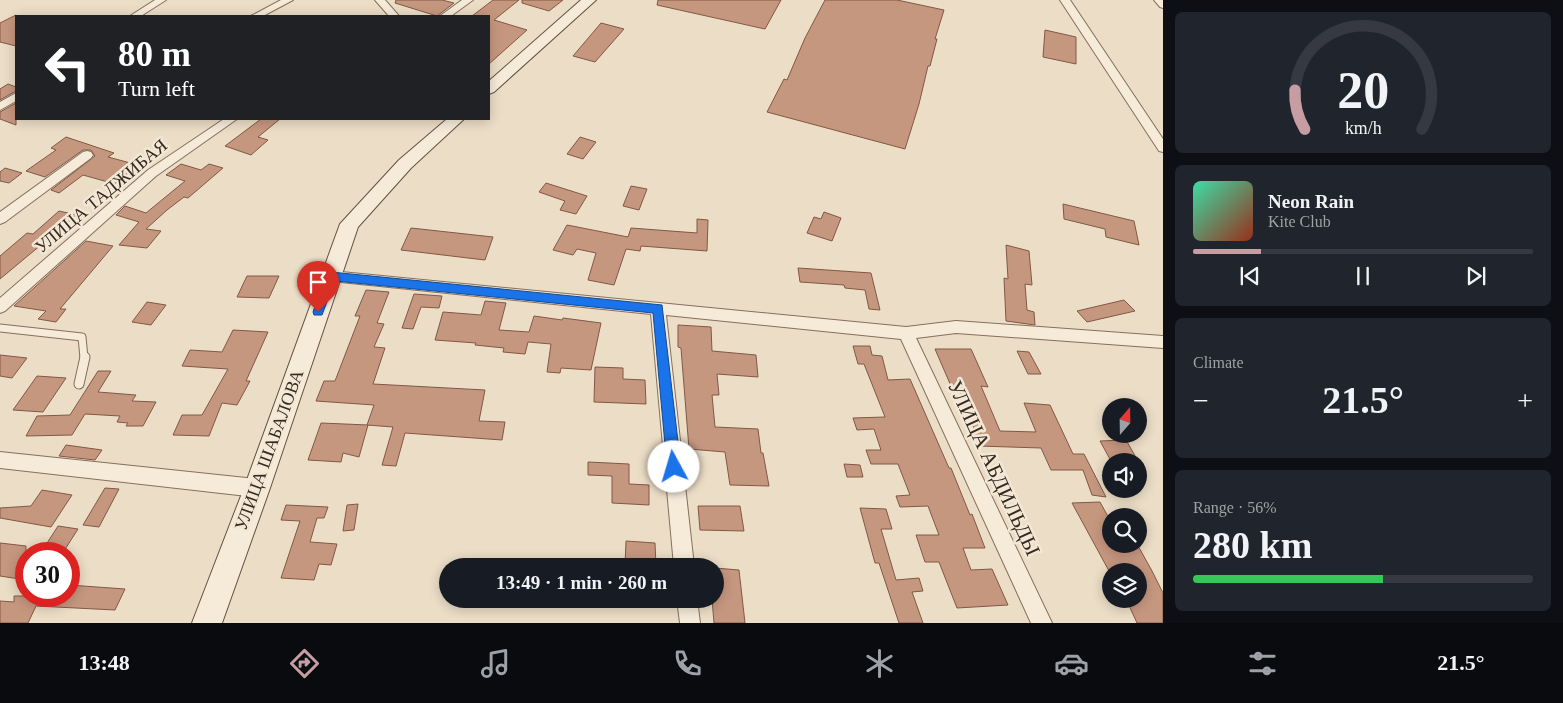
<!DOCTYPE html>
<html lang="en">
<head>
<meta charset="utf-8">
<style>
  body { margin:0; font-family:Georgia,serif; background:#20242c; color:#f1f3f6; height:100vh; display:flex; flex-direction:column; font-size:19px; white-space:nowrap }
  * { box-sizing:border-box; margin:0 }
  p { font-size:16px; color:#9ea1a6 }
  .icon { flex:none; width:28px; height:28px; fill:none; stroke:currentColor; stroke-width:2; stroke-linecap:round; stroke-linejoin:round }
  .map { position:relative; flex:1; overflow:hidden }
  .details { display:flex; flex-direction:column; gap:12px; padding:12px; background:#0d0f14; width:400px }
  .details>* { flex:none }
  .top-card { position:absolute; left:15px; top:15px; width:475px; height:105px; border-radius:0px; box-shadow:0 2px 12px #0003; background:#202124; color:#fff; overflow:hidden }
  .needle { width:32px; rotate:20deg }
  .fabs { position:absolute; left:1102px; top:398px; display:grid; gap:10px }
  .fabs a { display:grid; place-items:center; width:45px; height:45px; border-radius:50%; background:#171b24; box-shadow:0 2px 12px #0003; font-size:25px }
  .speed { position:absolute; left:15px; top:542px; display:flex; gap:10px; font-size:25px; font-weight:700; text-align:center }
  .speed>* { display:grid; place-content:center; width:65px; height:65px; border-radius:50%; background:#171b24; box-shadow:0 2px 12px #0003; line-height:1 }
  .speed .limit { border:8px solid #d22; background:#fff; color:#111 }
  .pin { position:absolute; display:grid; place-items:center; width:42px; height:42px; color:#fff; margin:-51px -21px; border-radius:50% 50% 50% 0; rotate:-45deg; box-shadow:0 0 5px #0007 }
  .pin .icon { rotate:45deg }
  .me { position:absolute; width:55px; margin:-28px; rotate:354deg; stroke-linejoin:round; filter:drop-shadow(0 0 4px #0008) }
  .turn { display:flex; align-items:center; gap:18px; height:105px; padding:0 20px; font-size:22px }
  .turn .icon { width:65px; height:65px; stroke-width:2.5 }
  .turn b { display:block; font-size:35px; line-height:42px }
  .big { font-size:38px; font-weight:800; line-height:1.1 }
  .details .card { flex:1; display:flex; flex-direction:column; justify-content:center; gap:8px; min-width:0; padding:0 18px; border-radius:8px; background:#20242c }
  .details .dial { align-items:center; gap:0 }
  .dial svg { height:130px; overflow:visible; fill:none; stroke:#363941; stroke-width:7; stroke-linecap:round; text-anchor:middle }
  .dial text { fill:#f1f3f6; stroke:none }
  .song { display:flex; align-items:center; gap:15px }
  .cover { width:60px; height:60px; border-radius:8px; background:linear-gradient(135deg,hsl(160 70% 55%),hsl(10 70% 35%)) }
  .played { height:5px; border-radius:2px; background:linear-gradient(90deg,#c59da2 20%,#363941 20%) }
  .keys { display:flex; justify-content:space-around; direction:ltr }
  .heat { display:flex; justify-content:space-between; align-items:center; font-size:28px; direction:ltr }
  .charge { height:8px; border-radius:4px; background:linear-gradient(90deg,#34c759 56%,#363941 0) }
  .trip { position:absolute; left:439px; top:558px; width:285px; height:50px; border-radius:25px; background:#171b24; box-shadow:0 2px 12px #0003; font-weight:800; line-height:50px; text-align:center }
  .menu { display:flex; height:80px; justify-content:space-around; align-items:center; background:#090b0e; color:#9ea1a6 }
  .menu .icon { width:35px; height:35px }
  .menu .on { color:#c59da2 }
  .menu b { font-size:22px; color:#f1f3f6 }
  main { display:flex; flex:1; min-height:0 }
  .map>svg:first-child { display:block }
  .building { fill:#c6977f; stroke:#825845 }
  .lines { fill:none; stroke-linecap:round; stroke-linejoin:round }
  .lane-far1-casing { stroke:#856f5d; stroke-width:9 }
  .lane-casing { stroke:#856f5d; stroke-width:11 }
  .street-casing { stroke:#856f5d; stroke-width:2 }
  .secondary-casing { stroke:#665041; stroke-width:2 }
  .lane-far1 { stroke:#f6ebd9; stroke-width:7 }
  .lane { stroke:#f6ebd9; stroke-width:9 }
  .street { fill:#f6ebd9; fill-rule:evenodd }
  .secondary { fill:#f6ebd9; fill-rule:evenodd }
  .route { fill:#1a73e8; stroke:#114b97 }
  .labels { text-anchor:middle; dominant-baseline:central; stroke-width:5; stroke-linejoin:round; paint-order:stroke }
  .street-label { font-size:18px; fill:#362920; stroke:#f3e8d5 }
  .near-street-label { font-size:21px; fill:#362920; stroke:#f3e8d5 }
</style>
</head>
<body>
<main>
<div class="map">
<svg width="1163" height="623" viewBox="0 0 1163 623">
  <rect width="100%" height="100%" fill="#ebddc6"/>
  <path class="building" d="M396 0H442L454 3 437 16 395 3Z
    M493 0H519L494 20 527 30 489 64V16H472Z
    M522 0H563L549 11 522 3Z
    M658 0H781L765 29 657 5Z
    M825 0H897L944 10 935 39H937L930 66H928L919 104 905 149 767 112 784 79 787 80 805 38Z
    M16 15V46L0 42V23Z
    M601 23 624 29 595 62 573 56Z
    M1045 30 1076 37V64L1043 57Z
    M8 84 16 87V91L0 100V89Z
    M16 103V125L0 119V112Z
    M261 119H280L258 137 268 140 251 155 225 146Z
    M66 137 114 153 108 157 138 165 115 184 83 175 59 193 51 190 95 156 91 150H83L45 177 26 171 56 150 51 148Z
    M580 137 596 142 583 159 567 154Z
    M181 164 201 170 209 164 223 168 188 198 184 197 167 210 146 229 161 231 147 248 119 245 139 222 116 215 125 206 146 213 185 181 166 175Z
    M5 168 22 173 9 183 0 181V172Z
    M546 183 587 196 576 214 560 210 565 201 539 192Z
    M631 186 647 189 639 210 623 206Z
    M1063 204 1134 221 1139 245 1106 237 1105 229 1064 219Z
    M59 211 77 215 0 279V256L27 233 33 234Z
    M824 212 841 218 832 241 807 233 814 217 821 219Z
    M697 219 708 220 707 251 641 246 640 251 626 249 614 285 588 280 596 253 577 249 573 255 553 250 567 225 628 237 631 228 697 233Z
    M411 228 493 237 485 260 401 250Z
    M86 241 113 246 60 309H66L56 322 38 319 46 311 14 306Z
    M1006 245 1029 251 1032 285 1025 284 1027 310 1034 312 1035 325 1006 321 1004 278 1008 279Z
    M798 268 871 273 880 310 869 309 865 290 845 288 844 285 800 282Z
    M247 276H279L269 298 237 297Z
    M366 290 389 292 377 323 384 324 374 347 385 348 373 384 485 390 479 421 505 422 502 440 405 433 396 466 382 465 393 427 367 425 374 405 316 401 324 381H335L360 316H355Z
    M414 294 442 296 439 308 421 307 413 329 402 328Z
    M1124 300 1135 311 1087 322 1077 311Z
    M485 301 506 303 499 330 529 332 534 316 562 320 563 318 601 323 591 370 561 368 560 373 547 372 551 344 528 342 525 354 503 352 504 348 475 345 476 343 435 340 443 312 481 315Z
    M147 302 166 305 151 325 132 322Z
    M678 325 711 327 712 351 756 355 758 377 717 374 719 395H712L715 427 758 429 761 453H763L769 486 730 485 725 452 689 449 681 348 678 347Z
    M233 330 268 332 246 381H250L237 405 222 403 209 436 173 435 182 415H202L228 369 182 366 190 350 222 352Z
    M853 346H870L872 355 882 356 888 380 910 379 949 468H951L970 515 972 514 985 548H963L971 570 992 569 1008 605 957 608 939 562H925L916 535H939L928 506 900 507 896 496 910 495 898 464H871L866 450H881L874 429 857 430 853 418 885 417 864 364H858Z
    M935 349H971L988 387 981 386 1000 431 1036 432 1024 403 1050 405 1073 454H1084L1106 497 1092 495 1083 470H1051L1041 448 978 446 972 431H975L958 386H951Z
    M1017 351 1029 352 1041 374H1028Z
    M0 355 27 358 12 378 0 376Z
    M595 367 623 368V379L645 380 646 404 594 402Z
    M98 371H111L98 392 136 395 132 401 156 402 143 426H126L128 423 117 422 120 416 85 414 72 435 26 436 37 416 70 415Z
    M37 376 66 378 43 412 13 410Z
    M321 423 368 425 359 457 343 453 341 462 308 460Z
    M1126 440 1138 461H1111L1100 441Z
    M66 445 102 450 95 460 59 456Z
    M588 462 629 464V484L649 485V505L612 503V476L588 475Z
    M844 464 860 465 863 477H847Z
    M105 488 119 489 99 527 83 525Z
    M42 490 72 495 51 527 0 518V508L31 506Z
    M1100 502 1111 522V544H1137L1152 571 1163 593V623H1137L1126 599H1139V570L1109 571 1072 503Z
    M358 504 354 530 343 531 347 505Z
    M286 505 328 507 324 518H317L310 542 337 544 331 565 319 564 314 580 281 578 300 521 281 520Z
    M698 506H740L744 531 700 530Z
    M860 508 886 509 892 529H881L896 580 919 578 923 591 912 592 923 623H899L879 563H875Z
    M58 526 78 529 62 554H40Z
    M626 541 655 543 656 566H625Z
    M0 543 26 546V580L0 576Z
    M715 568 739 570 745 623H714L712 599H715Z
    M69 585 125 589 115 610 36 606 28 623H0V601L14 602V596H69Z"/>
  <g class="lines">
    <g class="lane-far1-casing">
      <path id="lane-far1" d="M0 328 82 337 84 358"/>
    </g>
    <g class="lane-casing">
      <path id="lane" d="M79 384 85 357"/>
    </g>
    <g class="street-casing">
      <path id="street" d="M155 0H166L141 16H130Z
        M281 0H293L263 16H251Z
        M375 0H385L399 16H389Z
        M462 0H473L451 16H440Z
        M1060 0H1070L1163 139V152L1159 151Z
        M1154 0H1163V8L1160 7Z
        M16 93V101L0 110V102Z
        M224 119H237L156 176 5 311 0 313V298L148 170Z
        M87 151 91 152 93 155 91 158 5 222 0 224V212L83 152Z
        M331 271 906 327 956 321 1163 336V348L956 333 916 338 1052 623H1031L901 339 666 315 694 566H674L651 314 331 281 326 280 324 276 326 272Z
        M0 452 257 479 263 482 266 488 263 494 257 497 0 468Z
        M677 599H697L700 623H680Z"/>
    </g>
    <g class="secondary-casing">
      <path id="secondary" d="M581 0H596L494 92 489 94V81Z
        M447 119H464L411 168 358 227 270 488 222 623H192L244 488 340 224 399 160Z"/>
    </g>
    <use href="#lane-far1" class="lane-far1"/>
    <use href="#lane" class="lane"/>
    <use href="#street" class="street"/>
    <use href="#secondary" class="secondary"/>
  </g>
  <path class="route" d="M331 272 662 305 681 467 679 472 674 473 669 472 667 467 653 313 335 281 322 315H314L313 312 325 276Z"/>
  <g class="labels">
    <g class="street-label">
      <text transform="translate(101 196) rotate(-40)">УЛИЦА ТАДЖИБАЯ</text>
      <text transform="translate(269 450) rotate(-70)">УЛИЦА ШАБАЛОВА</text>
    </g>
    <g class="near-street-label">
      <text transform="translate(994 468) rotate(65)">УЛИЦА АБДИЛЬДЫ</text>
    </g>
  </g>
</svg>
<div class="fabs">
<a><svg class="needle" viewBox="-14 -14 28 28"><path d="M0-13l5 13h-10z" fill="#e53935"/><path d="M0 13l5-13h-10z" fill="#9ea1a6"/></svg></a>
<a><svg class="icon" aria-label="sound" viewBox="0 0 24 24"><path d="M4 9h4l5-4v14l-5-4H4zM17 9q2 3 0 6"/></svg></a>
<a><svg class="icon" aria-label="search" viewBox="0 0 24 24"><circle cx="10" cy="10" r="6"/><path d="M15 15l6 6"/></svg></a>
<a><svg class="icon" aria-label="layers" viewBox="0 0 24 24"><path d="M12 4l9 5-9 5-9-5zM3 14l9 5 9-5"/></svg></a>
</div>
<div class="speed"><div class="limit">30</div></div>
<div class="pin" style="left:318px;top:312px;background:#d93025"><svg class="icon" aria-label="arrive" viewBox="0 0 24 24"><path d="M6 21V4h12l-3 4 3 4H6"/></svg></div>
<svg class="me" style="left:674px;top:467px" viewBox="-20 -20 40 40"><circle r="19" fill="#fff"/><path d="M0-13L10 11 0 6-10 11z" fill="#1a73e8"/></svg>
<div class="trip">13:49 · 1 min · 260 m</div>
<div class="top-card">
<div class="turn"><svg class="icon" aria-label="left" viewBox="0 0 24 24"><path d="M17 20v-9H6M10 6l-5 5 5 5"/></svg><div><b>80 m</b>Turn left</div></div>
</div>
</div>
<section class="details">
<div class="card dial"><svg viewBox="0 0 100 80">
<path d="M14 69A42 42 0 1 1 86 69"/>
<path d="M14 69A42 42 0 0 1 8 45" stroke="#c59da2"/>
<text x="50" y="56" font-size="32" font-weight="700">20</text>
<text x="50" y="72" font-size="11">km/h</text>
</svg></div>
<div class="card">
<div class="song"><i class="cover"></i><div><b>Neon Rain</b><p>Kite Club</p></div></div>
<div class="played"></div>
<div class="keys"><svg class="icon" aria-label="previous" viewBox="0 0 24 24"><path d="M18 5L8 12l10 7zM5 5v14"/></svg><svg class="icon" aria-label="pause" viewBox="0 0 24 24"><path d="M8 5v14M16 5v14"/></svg><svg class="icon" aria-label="next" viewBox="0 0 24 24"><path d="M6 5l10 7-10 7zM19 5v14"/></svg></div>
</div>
<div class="card"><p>Climate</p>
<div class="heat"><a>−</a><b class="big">21.5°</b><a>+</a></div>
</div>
<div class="card"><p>Range · 56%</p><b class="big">280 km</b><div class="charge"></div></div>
</section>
</main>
<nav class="menu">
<b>13:48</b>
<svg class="icon on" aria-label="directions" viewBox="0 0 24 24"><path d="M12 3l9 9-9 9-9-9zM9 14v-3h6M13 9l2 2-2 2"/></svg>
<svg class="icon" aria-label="music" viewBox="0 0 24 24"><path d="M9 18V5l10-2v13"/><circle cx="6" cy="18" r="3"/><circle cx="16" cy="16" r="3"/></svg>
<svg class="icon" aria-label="phone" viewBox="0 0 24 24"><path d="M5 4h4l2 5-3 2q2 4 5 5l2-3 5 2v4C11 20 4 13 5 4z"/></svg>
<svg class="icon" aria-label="climate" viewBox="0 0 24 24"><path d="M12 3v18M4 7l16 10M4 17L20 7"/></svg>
<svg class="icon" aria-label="car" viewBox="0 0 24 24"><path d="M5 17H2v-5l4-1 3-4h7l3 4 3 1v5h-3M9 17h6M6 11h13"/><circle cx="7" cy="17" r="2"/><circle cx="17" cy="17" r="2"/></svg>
<svg class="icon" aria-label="filters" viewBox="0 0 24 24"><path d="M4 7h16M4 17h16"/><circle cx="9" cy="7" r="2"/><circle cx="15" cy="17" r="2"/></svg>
<b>21.5°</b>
</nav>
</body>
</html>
